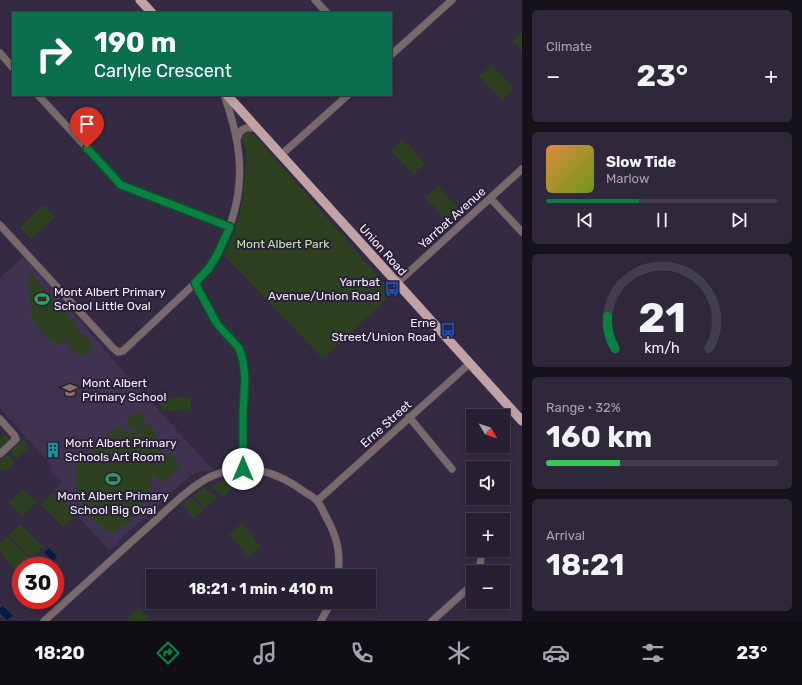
<!DOCTYPE html>
<html lang="en">
<head>
<meta charset="utf-8">
<style>
  body { margin:0; font-family:Rubik,sans-serif; background:#2f283a; color:#f1f3f6; height:100vh; display:flex; flex-direction:column; font-size:15px; white-space:nowrap }
  * { box-sizing:border-box; margin:0 }
  p { font-size:13px; color:#a4a3ac }
  .icon { flex:none; width:22px; height:22px; fill:none; stroke:currentColor; stroke-width:2; stroke-linecap:round; stroke-linejoin:round }
  .map { position:relative; flex:1; overflow:hidden }
  .drawer { display:flex; flex-direction:column; gap:10px; padding:10px; background:#15121c; width:280px }
  .drawer>* { flex:none }
  .guide { position:absolute; left:12px; top:12px; width:380px; height:84px; border-radius:0px; box-shadow:0 2px 6px #0003,0 0 0 1px #433e4d; background:#0b6e4f; color:#fff; overflow:hidden }
  .needle { width:26px; rotate:129deg }
  .controls { position:absolute; left:466px; top:409px; display:grid; gap:8px }
  .controls a { display:grid; place-items:center; width:44px; height:44px; border-radius:0px; background:#272032; box-shadow:0 2px 6px #0003,0 0 0 1px #433e4d; font-size:20px }
  .speed { position:absolute; left:12px; top:557px; display:flex; gap:8px; font-size:20px; font-weight:700; text-align:center }
  .speed>* { display:grid; place-content:center; width:52px; height:52px; border-radius:50%; background:#272032; box-shadow:0 2px 6px #0003,0 0 0 1px #433e4d; line-height:1 }
  .speed .limit { border:6px solid #d22; background:#fff; color:#111 }
  .pin { position:absolute; display:grid; place-items:center; width:34px; height:34px; color:#fff; margin:-41px -17px; border-radius:50% 50% 50% 0; rotate:-45deg; box-shadow:0 0 4px #0007 }
  .pin .icon { rotate:45deg }
  .me { position:absolute; width:44px; margin:-22px; rotate:0deg; stroke-linejoin:round; filter:drop-shadow(0 0 3px #0008) }
  .turn { display:flex; align-items:center; gap:14px; height:84px; padding:0 16px; font-size:18px }
  .turn .icon { width:52px; height:52px; stroke-width:2.5 }
  .turn b { display:block; font-size:28px; line-height:34px }
  .big { font-size:30px; font-weight:700; line-height:1.1 }
  .drawer .card { flex:1; display:flex; flex-direction:column; justify-content:center; gap:6px; min-width:0; padding:0 14px; border-radius:6px; background:#2f283a }
  .drawer .dial { align-items:center; gap:0 }
  .dial svg { height:104px; overflow:visible; fill:none; stroke:#433e4d; stroke-width:7; stroke-linecap:round; text-anchor:middle }
  .dial text { fill:#f1f3f6; stroke:none }
  .song { display:flex; align-items:center; gap:12px }
  .cover { width:48px; height:48px; border-radius:6px; background:linear-gradient(135deg,hsl(30 70% 55%),hsl(80 70% 35%)) }
  .played { height:4px; border-radius:2px; background:linear-gradient(90deg,#0b8043 40%,#433e4d 40%) }
  .keys { display:flex; justify-content:space-around; direction:ltr }
  .heat { display:flex; justify-content:space-between; align-items:center; font-size:22px; direction:ltr }
  .charge { height:6px; border-radius:3px; background:linear-gradient(90deg,#34c759 32%,#433e4d 0) }
  .trip { position:absolute; left:146px; top:569px; width:230px; height:40px; border-radius:0px; background:#272032; box-shadow:0 2px 6px #0003,0 0 0 1px #433e4d; font-weight:700; line-height:40px; text-align:center }
  .tabs { display:flex; height:64px; justify-content:space-around; align-items:center; background:#100d14; color:#a4a3ac }
  .tabs .icon { width:28px; height:28px }
  .tabs .current { color:#0b8043 }
  .tabs b { font-size:18px; color:#f1f3f6 }
  main { display:flex; flex:1; min-height:0 }
  .map>svg:first-child { display:block }
  .built { fill:#3f3351 }
  .green { fill:#2d4121 }
  .water { fill:#001d3f }
  .lines { fill:none; stroke-linecap:round; stroke-linejoin:round }
  .minor-casing { stroke:#4f465c; stroke-width:8 }
  .major-casing { stroke:#4f465c; stroke-width:10 }
  .minor { stroke:#79696b; stroke-width:7 }
  .major { stroke:#c2a2a5; stroke-width:9 }
  .route-casing { stroke:#07532c; stroke-width:10 }
  .route { stroke:#0b8043; stroke-width:7 }
  .labels { text-anchor:middle; dominant-baseline:central; stroke-width:4; stroke-linejoin:round; paint-order:stroke }
  .street-label { font-size:12px; fill:#f4efff; stroke:#2a2038 }
  .park-label { font-size:12px; fill:#bdeaa5; stroke:#2a2038 }
  .poi-label { font-size:12px; fill:#f4efff; stroke:#2a2038; text-anchor:start }
</style>
</head>
<body>
<main>
<div class="map">
<svg width="522" height="621" viewBox="0 0 522 621">
  <rect width="100%" height="100%" fill="#342a42"/>
  <path class="built" d="M24 256 123 371 215 472 199 471 191 475 109 550 54 490 62 482 50 470 53 467 0 408V278Z"/>
  <path class="green" d="M522 32V52L512 41Z
    M492 65 514 88 502 100 479 76Z
    M247 130 255 136 393 293 323 359 224 255 235 231 242 204 247 155 241 137Z
    M403 139 425 163 413 175 391 151Z
    M438 186 459 209 447 221 425 197Z
    M43 205 55 217 31 239 20 227Z
    M31 274 79 328 75 331C85 333 89 338 92 347L85 356C72 353 69 351 67 338L57 346 39 329 32 320 28 279Z
    M161 397 191 398V411L160 410Z
    M139 411 145 417C143 425 140 429 132 430L126 425C128 419 132 412 139 411Z
    M149 423 162 447 151 470 169 453 181 465 163 483 151 472V491L129 522 111 534 88 516 76 487V466L117 426 131 434Z
    M5 434 11 440 0 448V438Z
    M23 440 30 447 17 459 10 451Z
    M8 454 15 462 5 472 0 468V461Z
    M231 476 242 481 223 496 210 487Z
    M204 487 217 498 205 508 193 496Z
    M23 490 37 502 22 516 9 502Z
    M54 492 76 516 63 527 41 504Z
    M191 497 204 510 193 519 183 504Z
    M242 523 261 547 248 557 229 534Z
    M20 524 43 547 31 558 8 536Z
    M7 537 30 559 16 572 0 552V543Z
    M188 566 197 576H177Z
    M139 608 151 621H128L126 620Z"/>
  <path class="water" d="M49 548 57 557 53 561 44 552Z
    M3 606 13 616 7 620 0 613V608Z"/>
  <g class="lines">
    <g class="minor-casing">
      <path id="minor" d="M315 0 327 13
        M0 53 13 68
        M391 55 452 0
        M38 95 121 185 230 227
        M237 139C240 128 246 126 257 129
        M281 155 348 95
        M490 198 522 232
        M0 225 113 348 118 352 123 351C140 335 157 319 174 303 186 292 198 281 208 269 215 261 219 251 223 242 247 191 243 147 224 95
        M195 283 217 324 239 348 243 361 245 377 243 413V469
        M397 283 522 169
        M409 417 452 469
        M0 419 14 435 16 439 0 454
        M317 501 469 364
        M479 572 482 550
        M44 621C79 590 113 558 148 527 165 512 191 485 212 476 247 462 277 471 306 493 310 495 315 498 318 502 321 506 323 511 325 515 337 536 341 552 338 576
        M321 621 331 602
        M432 621 473 584"/>
    </g>
    <g class="major-casing">
      <path id="major" d="M140 0 152 13
        M227 95 522 421"/>
    </g>
    <use href="#minor" class="minor"/>
    <use href="#major" class="major"/>
  </g>
  <g class="lines">
    <g class="route-casing">
      <path id="route" d="M87 148 121 185 230 227 217 255 209 268 195 283 217 324 239 348 243 361 245 377 243 414V469"/>
    </g>
    <use href="#route" class="route"/>
  </g>
  <defs>
    <g id="bus-bare" transform="scale(1.2)"><path d="M-5-6H5V4H4V6H2V4H-2V6H-4V4H-5ZM-3.5-4V0h7V-4ZM-3.5 1.2v1.5H-2V1.2ZM2 1.2v1.5H3.5V1.2Z" fill="#1a4fb4" stroke="#2a2038" stroke-width="2.5" paint-order="stroke"/></g>
    <g id="stadium-bare" transform="scale(1.2)"><path d="M0-5a6.5 5 0 1 0 0 10a6.5 5 0 1 0 0-10ZM-3.5-1.8h7v3.6h-7Z" fill="#2e9e5b" stroke="#2a2038" stroke-width="2.5" paint-order="stroke"/></g>
    <g id="school-bare" transform="scale(1.2)"><path d="M0-5L7-2L0 1L-7-2ZM-4 1L0 2.5L4 1V4Q0 6-4 4Z" fill="#8d6e63" stroke="#2a2038" stroke-width="2.5" paint-order="stroke"/></g>
    <g id="building-bare" transform="scale(1.2)"><path d="M-4-6H4V6H1V3H-1V6H-4ZM-2.5-4.3h1.7v1.8h-1.7ZM.8-4.3h1.7v1.8H.8ZM-2.5-1h1.7V.8h-1.7ZM.8-1h1.7V.8H.8Z" fill="#0f9aa8" stroke="#2a2038" stroke-width="2.5" paint-order="stroke"/></g>
  </defs>
  <g fill-rule="evenodd">
    <use href="#bus-bare" x="392" y="289"/>
    <use href="#stadium-bare" x="42" y="299"/>
    <use href="#bus-bare" x="448" y="330"/>
    <use href="#school-bare" x="70" y="390"/>
    <use href="#building-bare" x="53" y="450"/>
    <use href="#stadium-bare" x="113" y="479"/>
  </g>
  <g class="labels">
    <g class="street-label">
      <text transform="translate(452 218) rotate(-42)">Yarrbat Avenue</text>
      <text transform="translate(383 250) rotate(48)">Union Road</text>
      <text transform="translate(386 424) rotate(-42)">Erne Street</text>
    </g>
    <g class="park-label">
      <text x="283" y="244">Mont Albert Park</text>
    </g>
    <g class="poi-label">
      <text x="380" y="282" text-anchor="end">Yarrbat<tspan x="380" dy="14">Avenue/Union Road</tspan></text>
      <text x="54" y="292">Mont Albert Primary<tspan x="54" dy="14">School Little Oval</tspan></text>
      <text x="436" y="323" text-anchor="end">Erne<tspan x="436" dy="14">Street/Union Road</tspan></text>
      <text x="82" y="383">Mont Albert<tspan x="82" dy="14">Primary School</tspan></text>
      <text x="65" y="443">Mont Albert Primary<tspan x="65" dy="14">Schools Art Room</tspan></text>
      <text x="113" y="496" text-anchor="middle">Mont Albert Primary<tspan x="113" dy="14">School Big Oval</tspan></text>
    </g>
  </g>
</svg>
<div class="controls">
<a><svg class="needle" viewBox="-14 -14 28 28"><path d="M0-13l5 13h-10z" fill="#e53935"/><path d="M0 13l5-13h-10z" fill="#a4a3ac"/></svg></a>
<a><svg class="icon" aria-label="sound" viewBox="0 0 24 24"><path d="M4 9h4l5-4v14l-5-4H4zM17 9q2 3 0 6"/></svg></a>
<a>+</a>
<a>−</a>
</div>
<div class="speed"><div class="limit">30</div></div>
<div class="pin" style="left:87px;top:148px;background:#d93025"><svg class="icon" aria-label="arrive" viewBox="0 0 24 24"><path d="M6 21V4h12l-3 4 3 4H6"/></svg></div>
<svg class="me" style="left:243px;top:469px" viewBox="-20 -20 40 40"><circle r="19" fill="#fff"/><path d="M0-13L10 11 0 6-10 11z" fill="#0b8043"/></svg>
<div class="trip">18:21 · 1 min · 410 m</div>
<div class="guide">
<div class="turn"><svg class="icon" aria-label="right" viewBox="0 0 24 24"><path d="M7 20v-9h11M14 6l5 5-5 5"/></svg><div><b>190 m</b>Carlyle Crescent</div></div>
</div>
</div>
<section class="drawer">
<div class="card"><p>Climate</p>
<div class="heat"><a>−</a><b class="big">23°</b><a>+</a></div>
</div>
<div class="card">
<div class="song"><i class="cover"></i><div><b>Slow Tide</b><p>Marlow</p></div></div>
<div class="played"></div>
<div class="keys"><svg class="icon" aria-label="previous" viewBox="0 0 24 24"><path d="M18 5L8 12l10 7zM5 5v14"/></svg><svg class="icon" aria-label="pause" viewBox="0 0 24 24"><path d="M8 5v14M16 5v14"/></svg><svg class="icon" aria-label="next" viewBox="0 0 24 24"><path d="M6 5l10 7-10 7zM19 5v14"/></svg></div>
</div>
<div class="card dial"><svg viewBox="0 0 100 80">
<path d="M14 69A42 42 0 1 1 86 69"/>
<path d="M14 69A42 42 0 0 1 8 44" stroke="#0b8043"/>
<text x="50" y="56" font-size="32" font-weight="700">21</text>
<text x="50" y="72" font-size="11">km/h</text>
</svg></div>
<div class="card"><p>Range · 32%</p><b class="big">160 km</b><div class="charge"></div></div>
<div class="card"><p>Arrival</p><b class="big">18:21</b></div>
</section>
</main>
<nav class="tabs">
<b>18:20</b>
<svg class="icon current" aria-label="directions" viewBox="0 0 24 24"><path d="M12 3l9 9-9 9-9-9zM9 14v-3h6M13 9l2 2-2 2"/></svg>
<svg class="icon" aria-label="music" viewBox="0 0 24 24"><path d="M9 18V5l10-2v13"/><circle cx="6" cy="18" r="3"/><circle cx="16" cy="16" r="3"/></svg>
<svg class="icon" aria-label="phone" viewBox="0 0 24 24"><path d="M5 4h4l2 5-3 2q2 4 5 5l2-3 5 2v4C11 20 4 13 5 4z"/></svg>
<svg class="icon" aria-label="climate" viewBox="0 0 24 24"><path d="M12 3v18M4 7l16 10M4 17L20 7"/></svg>
<svg class="icon" aria-label="car" viewBox="0 0 24 24"><path d="M5 17H2v-5l4-1 3-4h7l3 4 3 1v5h-3M9 17h6M6 11h13"/><circle cx="7" cy="17" r="2"/><circle cx="17" cy="17" r="2"/></svg>
<svg class="icon" aria-label="filters" viewBox="0 0 24 24"><path d="M4 7h16M4 17h16"/><circle cx="9" cy="7" r="2"/><circle cx="15" cy="17" r="2"/></svg>
<b>23°</b>
</nav>
</body>
</html>
